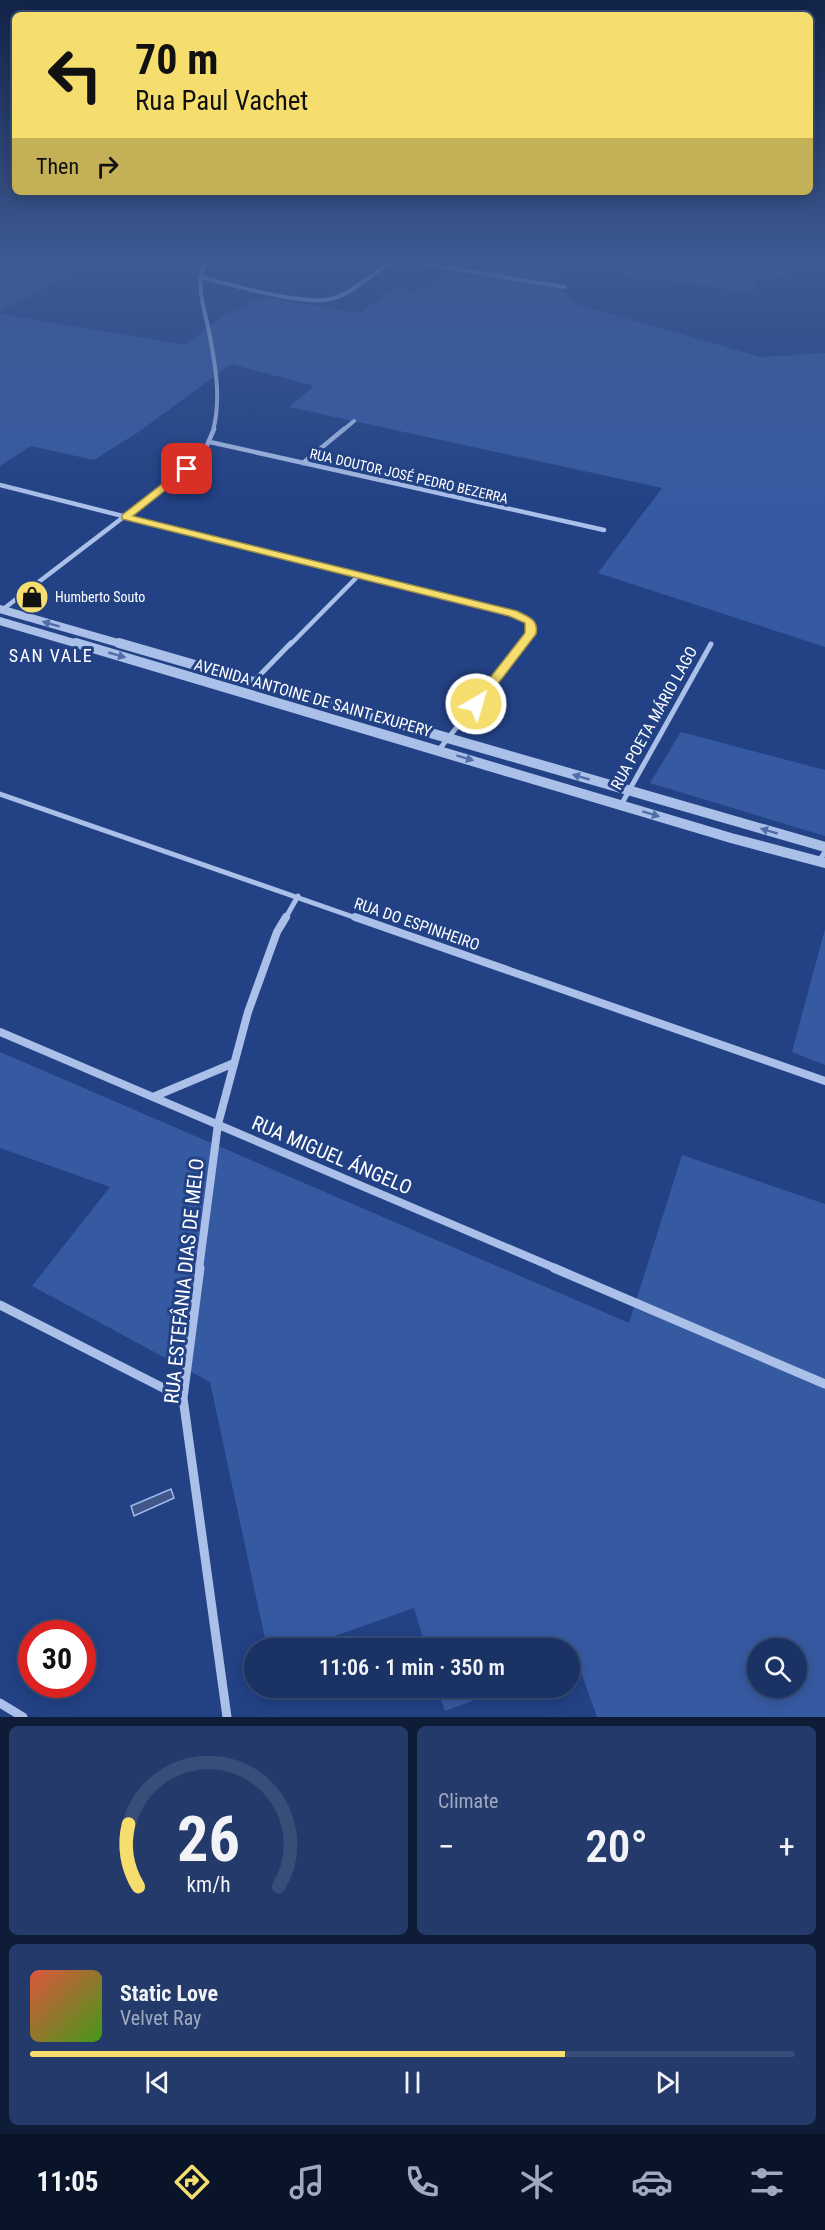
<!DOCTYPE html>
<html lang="en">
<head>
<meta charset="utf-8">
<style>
  body { margin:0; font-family:"Roboto Condensed",sans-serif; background:#233a6a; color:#f1f3f6; height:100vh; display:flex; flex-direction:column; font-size:22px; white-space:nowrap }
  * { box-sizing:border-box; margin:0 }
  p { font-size:20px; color:#9faabf }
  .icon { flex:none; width:33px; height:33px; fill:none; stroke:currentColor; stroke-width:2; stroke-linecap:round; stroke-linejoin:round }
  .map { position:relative; height:1717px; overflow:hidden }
  .side { display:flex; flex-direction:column; gap:9px; padding:9px; background:#0e1c37; flex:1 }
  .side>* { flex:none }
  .banner { position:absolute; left:12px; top:12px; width:801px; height:183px; border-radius:9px; box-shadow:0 3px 15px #0003,0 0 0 2px #384d78; background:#f5de6d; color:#111; overflow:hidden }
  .fabs { position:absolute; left:747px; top:1638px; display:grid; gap:12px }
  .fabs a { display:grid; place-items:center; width:60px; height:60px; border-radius:50%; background:#1a3264; box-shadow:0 3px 15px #0003,0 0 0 2px #384d78; font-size:30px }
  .speed { position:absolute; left:18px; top:1620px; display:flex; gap:12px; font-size:30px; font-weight:700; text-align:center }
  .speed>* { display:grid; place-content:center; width:78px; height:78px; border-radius:50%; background:#1a3264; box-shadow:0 3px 15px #0003,0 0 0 2px #384d78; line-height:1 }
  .speed .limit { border:9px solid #d22; background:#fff; color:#111 }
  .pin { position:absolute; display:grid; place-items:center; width:51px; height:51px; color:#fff; margin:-26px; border-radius:12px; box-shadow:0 3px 9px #0006 }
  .me { position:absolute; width:66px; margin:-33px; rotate:38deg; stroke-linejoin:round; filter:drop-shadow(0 0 4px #0008) }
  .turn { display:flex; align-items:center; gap:21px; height:126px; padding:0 24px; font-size:27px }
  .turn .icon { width:78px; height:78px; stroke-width:2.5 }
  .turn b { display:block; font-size:42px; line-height:51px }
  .then { display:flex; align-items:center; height:57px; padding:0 24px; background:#0003; gap:12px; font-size:22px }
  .big { font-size:45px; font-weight:600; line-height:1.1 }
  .side .tile { flex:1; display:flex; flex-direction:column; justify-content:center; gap:9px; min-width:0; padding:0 21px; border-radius:9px; background:#233a6a }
  .side .dial { align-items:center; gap:0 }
  .dial svg { height:156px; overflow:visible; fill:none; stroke:#384d78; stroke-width:7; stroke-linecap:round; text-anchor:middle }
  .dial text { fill:#f1f3f6; stroke:none }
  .song { display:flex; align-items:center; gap:18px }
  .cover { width:72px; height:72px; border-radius:9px; background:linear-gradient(135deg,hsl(10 70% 55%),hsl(100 70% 35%)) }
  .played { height:6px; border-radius:3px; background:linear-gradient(90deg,#f5de6d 70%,#384d78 70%) }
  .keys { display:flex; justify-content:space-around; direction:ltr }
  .heat { display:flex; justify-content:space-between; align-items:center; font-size:33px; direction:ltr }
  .side .tiles { flex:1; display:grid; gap:9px; grid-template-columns:1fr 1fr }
  .tile:last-child { grid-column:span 2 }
  .trip { position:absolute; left:244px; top:1638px; width:336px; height:60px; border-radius:30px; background:#1a3264; box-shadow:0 3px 15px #0003,0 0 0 2px #384d78; font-weight:600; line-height:60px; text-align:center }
  .tabs { display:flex; height:96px; justify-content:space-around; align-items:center; background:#0a1428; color:#9faabf }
  .tabs .icon { width:42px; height:42px }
  .tabs .on { color:#f5de6d }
  .tabs b { font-size:27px; color:#f1f3f6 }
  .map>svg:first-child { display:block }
  .green { fill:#365aa2; fill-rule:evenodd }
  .water { fill:#415789; stroke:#9fb9ea; stroke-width:1.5 }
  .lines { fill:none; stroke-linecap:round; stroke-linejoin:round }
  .minor-far4 { stroke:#abc0e9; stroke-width:4 }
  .minor-far3 { stroke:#abc0e9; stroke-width:4.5 }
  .minor-far2 { stroke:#abc0e9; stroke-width:5 }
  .minor-far1 { stroke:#abc0e9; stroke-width:8 }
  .minor { stroke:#abc0e9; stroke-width:9 }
  .tertiary-far1 { stroke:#abc0e9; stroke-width:8 }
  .tertiary { stroke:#abc0e9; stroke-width:10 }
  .oneway { fill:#526ea8 }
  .route { fill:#f5de6d; stroke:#9f9047; stroke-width:1.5 }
  .labels { text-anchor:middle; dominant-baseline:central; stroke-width:6; stroke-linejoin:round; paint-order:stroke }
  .far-street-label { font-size:14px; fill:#fff; stroke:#224285 }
  .far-poi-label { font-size:14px; fill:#fff; stroke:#224285; text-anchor:start }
  .street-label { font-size:16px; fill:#fff; stroke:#224285 }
  .neighbourhood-label { font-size:18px; letter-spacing:1.5px; fill:#fff; stroke:#224285 }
  .near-street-label { font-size:20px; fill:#fff; stroke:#224285 }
</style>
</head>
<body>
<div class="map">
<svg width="825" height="1717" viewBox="0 0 825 1717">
  <rect width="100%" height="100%" fill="#224285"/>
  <path class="green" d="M0 263H90L0 312Z
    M493 263H561L553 270 562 289 576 304 761 357 825 353V647L598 573 662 488 289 407 314 386 231 364 140 431 94 460 31 446 0 466V314L185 345 224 315 263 297 361 313 395 287 417 292 443 274 469 278Z
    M594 263H825V266L813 264 789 275 757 279 753 292 591 271Z
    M681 732 825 770V836L650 783Z
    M825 929V1065L792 1052Z
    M0 1052 629 1323 682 1155 825 1204V1717H597L577 1661 570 1664V1648H426L414 1608 301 1648H267L210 1382 32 1286 110 1187 0 1148ZM758 1648H796V1688H758Z
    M437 1688H507L445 1711Z"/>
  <path class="water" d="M171 1489 174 1498 134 1516 131 1506Z"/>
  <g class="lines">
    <path class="minor-far4" d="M205 263C194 287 206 312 210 337 216 368 221 400 213 431
      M418 263 565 287
      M199 277C230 284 303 306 331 299 352 294 371 274 390 263
      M342 431 354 421"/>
    <path class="minor-far3" d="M210 442 604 530
      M303 463 344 429
      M0 485 523 617C535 627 530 635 521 645
      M2 610 202 457 214 429
      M290 645 358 576"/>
    <path class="minor-far2" d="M253 682 291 643
      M438 751 523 643
      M0 794 359 919
      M621 805 711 644
      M819 861 825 852
      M285 919 298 896"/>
    <path class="minor-far1" d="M355 917 825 1081
      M0 1032 557 1269
      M153 1097 234 1063
      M199 1269 218 1124 248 1012 277 932 286 917"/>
    <path class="minor" d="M200 1268 183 1398 227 1717
      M554 1268 825 1384
      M0 1305 183 1398
      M0 1703 23 1717"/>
    <path class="tertiary-far1" d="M0 609 125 645
      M0 621 81 645"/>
    <path class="tertiary" d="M76 643 731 838 825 863
      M119 643 825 847"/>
  </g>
  <defs><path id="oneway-solid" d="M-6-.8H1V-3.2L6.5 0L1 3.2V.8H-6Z" transform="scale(1.5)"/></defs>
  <g class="oneway">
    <use href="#oneway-solid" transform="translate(51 624) rotate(-164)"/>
    <use href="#oneway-solid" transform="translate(117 655) rotate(16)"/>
    <use href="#oneway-solid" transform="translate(465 758) rotate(17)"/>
    <use href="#oneway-solid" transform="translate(581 777) rotate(-164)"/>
    <use href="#oneway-solid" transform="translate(651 814) rotate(17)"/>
    <use href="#oneway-solid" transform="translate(769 831) rotate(-164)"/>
  </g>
  <linearGradient id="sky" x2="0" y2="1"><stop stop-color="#132449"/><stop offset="0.52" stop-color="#3e5a94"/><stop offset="1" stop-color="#3e5a94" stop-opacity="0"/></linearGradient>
  <rect width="825" height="503" fill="url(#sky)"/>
  <path class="route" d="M184 467 192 469 133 516 517 611C528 617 539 619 536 634L480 707H471V702L525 633V623L509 616 122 519V515Z"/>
  <defs>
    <g id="shop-disc" transform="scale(1.725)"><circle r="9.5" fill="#f5de6d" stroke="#224285"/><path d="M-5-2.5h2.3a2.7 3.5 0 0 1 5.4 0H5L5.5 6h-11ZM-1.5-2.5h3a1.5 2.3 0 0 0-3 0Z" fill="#111"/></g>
  </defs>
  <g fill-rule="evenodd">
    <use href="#shop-disc" x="32" y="597"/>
  </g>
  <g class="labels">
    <g class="far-street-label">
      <text transform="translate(409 476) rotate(13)">RUA DOUTOR JOSÉ PEDRO BEZERRA</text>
    </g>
    <g class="far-poi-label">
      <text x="55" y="597">Humberto Souto</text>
    </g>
    <g class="street-label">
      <text transform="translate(313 698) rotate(16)">AVENIDA ANTOINE DE SAINT EXUPERY</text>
      <text transform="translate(654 718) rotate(-61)">RUA POETA MÁRIO LAGO</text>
      <text transform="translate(417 924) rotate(19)">RUA DO ESPINHEIRO</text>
    </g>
    <g class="neighbourhood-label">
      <text x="51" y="655">SAN VALE</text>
    </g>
    <g class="near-street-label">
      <text transform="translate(332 1155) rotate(23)">RUA MIGUEL ÁNGELO</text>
      <text transform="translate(184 1281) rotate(-84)">RUA ESTEFÂNIA DIAS DE MELO</text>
    </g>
  </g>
</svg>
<div class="fabs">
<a><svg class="icon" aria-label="search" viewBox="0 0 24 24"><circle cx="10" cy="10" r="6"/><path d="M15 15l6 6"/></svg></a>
</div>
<div class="speed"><div class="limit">30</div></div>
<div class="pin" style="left:187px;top:469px;background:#d93025"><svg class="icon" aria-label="arrive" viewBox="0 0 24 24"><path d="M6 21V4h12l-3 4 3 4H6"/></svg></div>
<svg class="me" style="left:476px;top:704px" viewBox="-20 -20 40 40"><circle r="17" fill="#f5de6d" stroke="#fff" stroke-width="3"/><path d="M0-11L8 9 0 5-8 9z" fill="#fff"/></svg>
<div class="trip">11:06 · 1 min · 350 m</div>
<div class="banner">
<div class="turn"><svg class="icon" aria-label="left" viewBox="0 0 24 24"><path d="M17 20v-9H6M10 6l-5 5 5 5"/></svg><div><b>70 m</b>Rua Paul Vachet</div></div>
<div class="then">Then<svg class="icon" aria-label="right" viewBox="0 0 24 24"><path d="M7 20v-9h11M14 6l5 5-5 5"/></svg></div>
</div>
</div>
<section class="side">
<div class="tiles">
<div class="tile dial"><svg viewBox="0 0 100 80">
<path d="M14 69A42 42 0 1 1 86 69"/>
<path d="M14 69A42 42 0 0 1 9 37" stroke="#f5de6d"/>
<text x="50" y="56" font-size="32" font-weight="700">26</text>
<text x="50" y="72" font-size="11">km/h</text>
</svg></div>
<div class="tile"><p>Climate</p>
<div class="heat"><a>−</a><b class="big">20°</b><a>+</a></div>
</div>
<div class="tile">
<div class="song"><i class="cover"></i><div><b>Static Love</b><p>Velvet Ray</p></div></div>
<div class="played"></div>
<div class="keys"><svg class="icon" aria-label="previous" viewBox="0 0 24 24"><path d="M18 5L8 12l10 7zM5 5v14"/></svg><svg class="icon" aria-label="pause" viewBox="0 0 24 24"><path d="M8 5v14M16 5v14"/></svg><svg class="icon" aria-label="next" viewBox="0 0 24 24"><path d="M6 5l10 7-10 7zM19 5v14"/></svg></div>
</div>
</div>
</section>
<nav class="tabs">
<b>11:05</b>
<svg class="icon on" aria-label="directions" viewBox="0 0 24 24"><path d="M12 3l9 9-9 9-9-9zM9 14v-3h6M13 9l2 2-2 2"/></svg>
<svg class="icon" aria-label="music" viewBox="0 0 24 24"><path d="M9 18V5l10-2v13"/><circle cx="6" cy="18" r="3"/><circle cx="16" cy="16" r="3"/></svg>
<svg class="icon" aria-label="phone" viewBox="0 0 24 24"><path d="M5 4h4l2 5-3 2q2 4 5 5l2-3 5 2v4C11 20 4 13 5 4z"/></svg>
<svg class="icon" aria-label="climate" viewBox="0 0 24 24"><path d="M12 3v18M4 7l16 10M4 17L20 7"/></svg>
<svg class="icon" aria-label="car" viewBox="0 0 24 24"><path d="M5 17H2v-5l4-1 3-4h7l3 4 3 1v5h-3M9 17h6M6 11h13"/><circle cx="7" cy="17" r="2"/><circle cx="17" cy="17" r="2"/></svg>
<svg class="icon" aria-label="filters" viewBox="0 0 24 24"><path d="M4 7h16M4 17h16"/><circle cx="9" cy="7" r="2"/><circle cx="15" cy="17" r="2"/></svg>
</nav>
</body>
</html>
